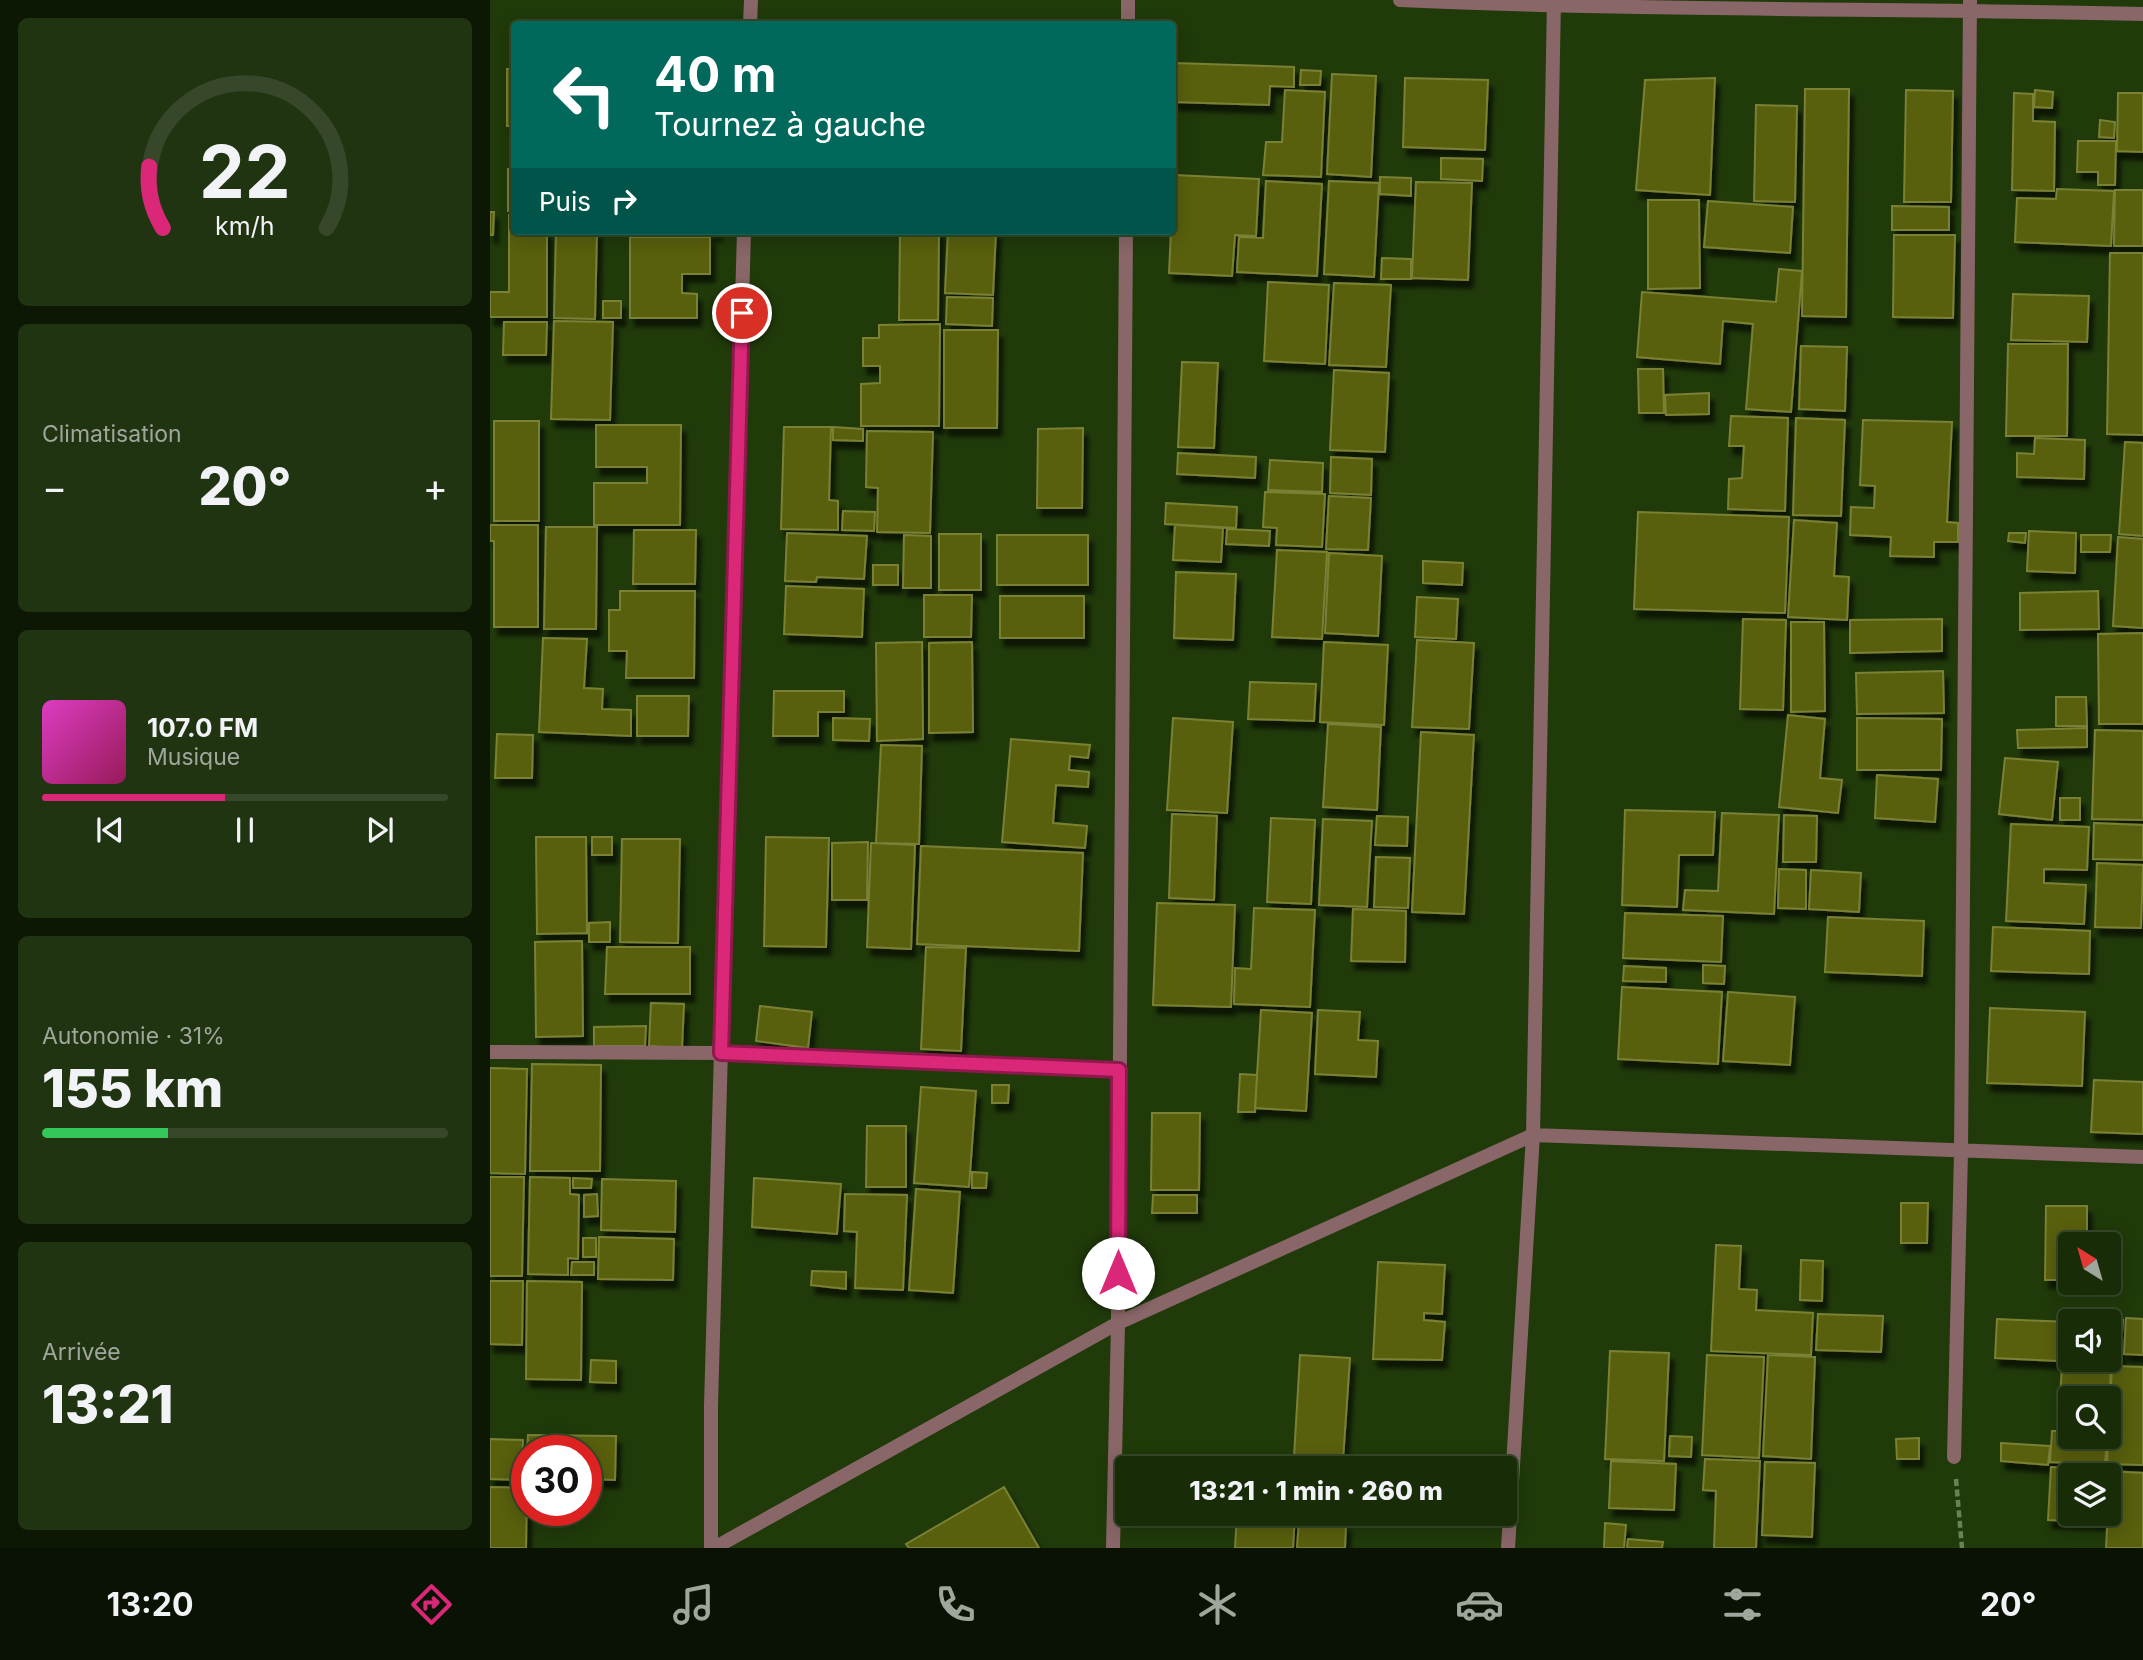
<!DOCTYPE html>
<html lang="fr">
<head>
<meta charset="utf-8">
<style>
  body { margin:0; font-family:Inter,sans-serif; background:#213412; color:#f1f3f6; height:100vh; display:flex; flex-direction:column; font-size:26px; white-space:nowrap }
  * { box-sizing:border-box; margin:0 }
  p { font-size:23px; color:#9fa79c }
  .icon { flex:none; width:38px; height:38px; fill:none; stroke:currentColor; stroke-width:2; stroke-linecap:round; stroke-linejoin:round }
  .map { position:relative; flex:1; overflow:hidden }
  .sheet { display:flex; flex-direction:column; gap:18px; padding:18px; background:#0d1804; width:490px }
  .sheet>* { flex:none }
  .banner { position:absolute; left:21px; top:21px; width:665px; height:214px; border-radius:7px; box-shadow:0 4px 18px #0003,0 0 0 2px #364829; background:#00695c; color:#fff; overflow:hidden }
  .needle { width:46px; rotate:323deg }
  .controls { position:absolute; left:1568px; top:1232px; display:grid; gap:14px }
  .controls a { display:grid; place-items:center; width:63px; height:63px; border-radius:7px; background:#182c08; box-shadow:0 4px 18px #0003,0 0 0 2px #364829; font-size:35px }
  .speed { position:absolute; left:21px; top:1435px; display:flex; gap:14px; font-size:35px; font-weight:700; text-align:center }
  .speed>* { display:grid; place-content:center; width:91px; height:91px; border-radius:50%; background:#182c08; box-shadow:0 4px 18px #0003,0 0 0 2px #364829; line-height:1 }
  .speed .limit { border:10px solid #d22; background:#fff; color:#111 }
  .pin { position:absolute; display:grid; place-items:center; width:60px; height:60px; color:#fff; margin:-30px; border:4px solid #fff; border-radius:50%; box-shadow:0 2px 7px #0007 }
  .me { position:absolute; width:77px; margin:-38px; rotate:0deg; stroke-linejoin:round; filter:drop-shadow(0 0 5px #0008) }
  .turn { display:flex; align-items:center; gap:24px; height:147px; padding:0 28px; font-size:32px }
  .turn .icon { width:91px; height:91px; stroke-width:2.5 }
  .turn b { display:block; font-size:49px; line-height:60px }
  .then { display:flex; align-items:center; height:66px; padding:0 28px; background:#0003; gap:14px; font-size:26px }
  .big { font-size:52px; font-weight:800; line-height:1.1 }
  .sheet .widget { flex:1; display:flex; flex-direction:column; justify-content:center; gap:10px; min-width:0; padding:0 24px; border-radius:10px; background:#213412 }
  .sheet .dial { align-items:center; gap:0 }
  .dial svg { height:182px; overflow:visible; fill:none; stroke:#364829; stroke-width:7; stroke-linecap:round; text-anchor:middle }
  .dial text { fill:#f1f3f6; stroke:none }
  .song { display:flex; align-items:center; gap:21px }
  .cover { width:84px; height:84px; border-radius:10px; background:linear-gradient(135deg,hsl(310 70% 55%),hsl(330 70% 35%)) }
  .played { height:7px; border-radius:4px; background:linear-gradient(90deg,#db2777 45%,#364829 45%) }
  .keys { display:flex; justify-content:space-around; direction:ltr }
  .heat { display:flex; justify-content:space-between; align-items:center; font-size:38px; direction:ltr }
  .charge { height:10px; border-radius:5px; background:linear-gradient(90deg,#34c759 31%,#364829 0) }
  .trip { position:absolute; left:625px; top:1456px; width:402px; height:70px; border-radius:7px; background:#182c08; box-shadow:0 4px 18px #0003,0 0 0 2px #364829; font-weight:800; line-height:70px; text-align:center }
  .dock { display:flex; height:112px; justify-content:space-around; align-items:center; background:#0a1203; color:#9fa79c }
  .dock .icon { width:49px; height:49px }
  .dock .active { color:#db2777 }
  .dock b { font-size:32px; color:#f1f3f6 }
  main { display:flex; flex:1; min-height:0 }
  .map>svg:first-child { display:block }
  .building { fill:#595f0b; stroke:#7a8136; stroke-width:2; filter:url(#shadow) }
  .lines { fill:none; stroke-linecap:round; stroke-linejoin:round }
  .path { stroke:#698157; stroke-width:4.5; stroke-dasharray:7 3.5; stroke-linecap:butt }
  .service { stroke:#896668; stroke-width:14 }
  .minor { stroke:#896668; stroke-width:14 }
  .route-casing { stroke:#8e194d; stroke-width:18 }
  .route { stroke:#db2777; stroke-width:12 }
</style>
</head>
<body>
<main>
<section class="sheet">
<div class="widget dial"><svg viewBox="0 0 100 80">
<path d="M14 69A42 42 0 1 1 86 69"/>
<path d="M14 69A42 42 0 0 1 8 42" stroke="#db2777"/>
<text x="50" y="56" font-size="32" font-weight="700">22</text>
<text x="50" y="72" font-size="11">km/h</text>
</svg></div>
<div class="widget"><p>Climatisation</p>
<div class="heat"><a>−</a><b class="big">20°</b><a>+</a></div>
</div>
<div class="widget">
<div class="song"><i class="cover"></i><div><b>107.0 FM</b><p>Musique</p></div></div>
<div class="played"></div>
<div class="keys"><svg class="icon" aria-label="previous" viewBox="0 0 24 24"><path d="M18 5L8 12l10 7zM5 5v14"/></svg><svg class="icon" aria-label="pause" viewBox="0 0 24 24"><path d="M8 5v14M16 5v14"/></svg><svg class="icon" aria-label="next" viewBox="0 0 24 24"><path d="M6 5l10 7-10 7zM19 5v14"/></svg></div>
</div>
<div class="widget"><p>Autonomie · 31%</p><b class="big">155 km</b><div class="charge"></div></div>
<div class="widget"><p>Arrivée</p><b class="big">13:21</b></div>
</section>
<div class="map">
<svg width="1653" height="1548" viewBox="0 0 1653 1548">
  <defs>
    <filter id="shadow"><feDropShadow dx="4.5" dy="8" stdDeviation="2" flood-color="#0009"/></filter>
  </defs>
  <rect width="100%" height="100%" fill="#203a0a"/>
  <path class="building" d="M685 63 804 67V87L780 86 779 105 683 102Z
    M17 69H24V126H17Z
    M811 70 831 71 830 85H810Z
    M842 74 886 76 881 177 837 174Z
    M915 78 998 80 995 150 913 147Z
    M1225 78 1220 195 1146 190 1155 80Z
    M1315 89H1359L1356 317 1312 316Z
    M795 90 835 92 831 177 773 175 776 142H792Z
    M1416 90 1463 91 1461 202H1414Z
    M1545 90 1563 92 1562 108 1544 107Z
    M1524 93 1543 94V121L1565 122 1564 191 1522 190Z
    M1628 93H1653V152L1627 151Z
    M1266 105 1307 106 1305 202 1264 201Z
    M1610 120 1625 122 1624 138 1609 137Z
    M1588 141H1626L1625 185H1608V172H1587Z
    M951 158 993 159 992 181 951 179Z
    M18 169H24V211H18Z
    M684 175 769 179 766 236 745 235 742 276 679 273 681 231H682Z
    M890 177 921 178V196L890 194Z
    M776 181 832 184 827 276 747 272 749 237 773 238Z
    M839 181 889 183 884 277 834 274Z
    M926 182 982 183 978 280 922 278Z
    M1567 189 1624 191 1621 246 1525 242 1527 198 1566 199Z
    M1625 190H1653V246H1624Z
    M1158 200H1209L1210 288 1158 289Z
    M1218 201 1303 207 1300 253 1214 247Z
    M1402 206 1459 207V230H1402Z
    M0 212H4L3 235H0Z
    M19 215H24V231H57V317H0V292H19Z
    M66 231H107L105 319 64 318Z
    M159 231H227V233H159Z
    M410 231H449L448 320H409Z
    M458 231H506L503 295 455 293Z
    M1404 235H1465L1463 318 1403 317Z
    M140 237H220V274H192V293L207 294V318H140Z
    M1620 253H1653V435L1617 434Z
    M892 258 921 259V279H891Z
    M1289 269 1312 271 1301 412 1256 409 1263 324 1233 321 1230 364 1147 357 1152 292 1286 302Z
    M778 282 839 285 835 364 774 361Z
    M844 283 901 285 896 367 839 365Z
    M1523 294 1599 296 1597 342 1521 340Z
    M457 297 503 298 502 326 456 324Z
    M113 301H131V318H113Z
    M64 321 123 322 120 420 61 419Z
    M14 322H57L56 355H13Z
    M450 324 449 426H371V384L390 383V366H373V338H389V325Z
    M454 330H508L507 428H454Z
    M1518 344H1578L1577 436H1516Z
    M1311 346 1357 347 1355 411 1309 409Z
    M692 362 728 363 724 448 688 447Z
    M1148 369H1173L1174 413H1149Z
    M844 370 899 373 895 452 840 450Z
    M1219 393V414L1176 415 1175 395Z
    M1241 416 1298 418 1295 511 1238 509 1239 479 1252 478 1254 446H1239Z
    M1306 418 1355 420 1351 516 1303 515Z
    M1373 420 1462 422 1457 522 1468 523V542H1444V557L1400 556 1401 537 1360 535 1361 507 1384 508 1385 486 1370 485Z
    M4 421H49V521H4Z
    M106 425H191L190 525H104V483H157V467H106Z
    M294 427H341L339 500 348 501V530L291 529Z
    M343 427 373 429V441L343 440Z
    M593 428 592 508H547L548 429Z
    M377 431 443 432 440 533 387 532 388 488 376 487Z
    M1545 438 1595 440 1594 479 1527 477V453L1544 454Z
    M1635 442 1653 443V536L1629 534Z
    M688 453 766 457 765 478 687 474Z
    M841 457 882 459 881 495 840 493Z
    M780 460 833 463 832 492 778 490Z
    M775 492 835 494 832 547 786 545 787 528 773 527Z
    M839 496 881 498 878 550 836 549Z
    M676 503 747 507 746 528 675 524Z
    M353 511 385 512 384 531 352 530Z
    M1148 512 1299 517 1295 613 1144 609Z
    M1304 520 1347 523 1344 576 1359 577 1357 620 1298 617Z
    M0 525H48V627H4V541H0Z
    M685 525 733 528 731 562 683 560Z
    M56 527H107L106 629H54Z
    M737 529 780 531 779 546 736 544Z
    M144 530H206L205 584H143Z
    M1539 531 1586 533 1585 573 1537 571Z
    M297 533 377 536 374 579 327 577 326 582 295 581Z
    M1519 533H1536L1535 543 1518 541Z
    M449 534H491V590H449Z
    M414 535 441 536V588H413Z
    M507 535H598V585H507Z
    M1591 535H1621L1620 552H1591Z
    M1628 537 1653 539V628L1623 626Z
    M787 550 837 552 832 639 782 637Z
    M839 553 892 556 888 636 835 633Z
    M933 561 973 563 972 585 933 583Z
    M383 565H408V585H383Z
    M686 572 746 574 743 640 684 638Z
    M296 586 374 589 372 637 294 634Z
    M130 591H205L204 678H136L137 651H119V610H130Z
    M1608 591 1609 629 1530 630V593Z
    M434 595H482L481 637H434Z
    M510 596H594V638H510Z
    M927 597 968 599 966 639 925 637Z
    M1253 619 1296 620 1293 710 1250 709Z
    M1452 619V651L1360 653V620Z
    M1301 622H1334L1335 711 1301 712Z
    M1653 633V724H1609L1608 634Z
    M53 638 97 639 94 688 113 689 112 709 141 710V736L49 732Z
    M927 640 984 643 979 729 922 727Z
    M432 642 433 739 387 741 386 643Z
    M482 642 483 732 439 733V643Z
    M834 642 898 645 894 725 830 722Z
    M1453 671 1454 713 1367 714 1366 673Z
    M760 682 826 684 824 721 758 719Z
    M284 691H354V712H328V736H283Z
    M147 696H199L198 736H147Z
    M1566 697H1596L1597 726H1566Z
    M1298 715 1335 719 1330 778 1352 780 1348 813 1289 807Z
    M343 718 380 719 379 741 343 740Z
    M683 718 743 722 737 813 677 810Z
    M1367 718 1452 719 1451 770H1367Z
    M838 724 891 727 887 810 833 807Z
    M1597 728V747L1528 748 1527 730Z
    M1605 730 1653 731V820L1602 819Z
    M931 732 984 735 974 914 922 912Z
    M7 734 43 735 42 778H5Z
    M521 739 600 745 598 758 580 756 579 770 599 772 598 787 566 785 563 823 597 826 595 848 512 842Z
    M391 745 432 746 429 844 386 843Z
    M1515 758 1568 762 1562 820 1509 814Z
    M1387 775 1448 779 1445 822 1385 818Z
    M1570 798H1590V820H1570Z
    M1135 810 1225 812 1223 855H1189L1187 907 1132 905Z
    M1232 813 1289 815 1284 914 1193 910 1195 890 1228 891Z
    M682 814 727 816 724 900 679 898Z
    M1294 815 1327 816 1326 862H1293Z
    M887 816 918 817 917 846 885 845Z
    M781 818 825 820 821 904 777 902Z
    M833 819 882 821 877 907 829 905Z
    M1604 823 1653 825V860L1603 859Z
    M1521 824 1599 827 1597 870 1554 869V883L1596 885 1594 924 1516 921Z
    M46 837H96L97 933 47 934Z
    M102 837H122V855H102Z
    M276 837 339 838 336 947 274 946Z
    M132 839H190L188 943 130 942Z
    M378 842 377 900H342V843Z
    M381 843 425 845 421 949 377 947Z
    M431 846 593 853 589 951 427 944Z
    M886 857 920 858 918 908 884 907Z
    M1607 863 1653 865 1651 928 1605 927Z
    M1289 869 1316 870V909L1288 908Z
    M1321 870 1371 873 1369 912 1319 909Z
    M667 903 745 905 741 1007 663 1005Z
    M764 908 825 910 820 1007 744 1004 745 968 761 969Z
    M863 909 916 911 915 962 861 961Z
    M1135 913 1233 916 1231 962 1133 958Z
    M1338 917 1434 921 1432 976 1335 972Z
    M120 922V942H99V923Z
    M1503 927 1600 931 1599 974 1501 971Z
    M92 941 93 1036 46 1037 45 942Z
    M117 947H200V994H115Z
    M436 947 476 948 471 1051 431 1049Z
    M1213 965 1235 966 1234 984 1213 983Z
    M1134 966 1176 968V982L1133 981Z
    M1132 987 1232 992 1228 1064 1128 1059Z
    M1238 992 1305 997 1300 1065 1233 1061Z
    M161 1003 194 1004 192 1048 159 1046Z
    M270 1006 322 1012 318 1048 266 1041Z
    M1500 1008 1595 1012 1592 1086 1497 1083Z
    M771 1010 822 1013 816 1111 765 1108Z
    M828 1010 870 1012 868 1040 888 1041 886 1077 825 1074Z
    M156 1026 155 1046H104V1027Z
    M42 1064 111 1065 110 1171H40Z
    M0 1068 37 1069 35 1174 0 1173Z
    M750 1074 767 1075 765 1112H748Z
    M1604 1080 1653 1082V1134L1601 1132Z
    M502 1085H519L518 1103H502Z
    M431 1087 486 1091 479 1187 424 1183Z
    M662 1113H710L709 1190H661Z
    M377 1126H416V1187H376Z
    M482 1172 497 1173 496 1188H482Z
    M0 1177H34L32 1276H0Z
    M40 1177 80 1178V1194L89 1195 88 1259 78 1258V1275L38 1274Z
    M83 1178 102 1179 101 1188H83Z
    M264 1178 351 1184 347 1234 262 1227Z
    M112 1179 186 1181 185 1232 111 1230Z
    M426 1189 470 1192 463 1293 419 1290Z
    M107 1194 108 1216 94 1217V1195Z
    M355 1194 417 1195 413 1290 365 1288 367 1232 354 1231Z
    M663 1195H707V1213H662Z
    M1411 1203H1438L1437 1243H1411Z
    M1556 1206H1597V1244H1580V1280H1555Z
    M109 1237 184 1239 183 1280 108 1279Z
    M93 1238H106V1257H93Z
    M1226 1245 1251 1246 1249 1289 1267 1290 1266 1310 1323 1313 1321 1355 1221 1351Z
    M1311 1260 1333 1261 1332 1301 1310 1300Z
    M82 1262H104V1275H81Z
    M888 1262 955 1265 952 1314 934 1313V1320L955 1322 952 1360 883 1359Z
    M322 1271 356 1272V1289L321 1285Z
    M0 1281H33L32 1345 0 1344Z
    M37 1281 92 1282 91 1380 36 1379Z
    M1328 1314 1393 1316 1391 1352 1326 1350Z
    M1595 1318 1633 1320 1630 1360H1619V1321H1595Z
    M1636 1318 1653 1319V1355L1634 1354Z
    M1507 1319 1580 1322V1360H1590V1362L1505 1358Z
    M1120 1351 1179 1353 1174 1461 1115 1459Z
    M810 1355 860 1358 853 1460 804 1457Z
    M1217 1355 1274 1357 1269 1458 1212 1455Z
    M1278 1355 1325 1357 1321 1459 1273 1456Z
    M101 1360 126 1361V1383L100 1382Z
    M1572 1365 1621 1367 1619 1404V1398H1580V1437H1617L1615 1465 1560 1462 1562 1431H1568Z
    M1622 1366 1653 1367V1465L1617 1464Z
    M38 1435 126 1436 125 1480 96 1479V1451H37Z
    M1180 1436 1202 1437 1201 1457 1179 1456Z
    M1429 1438V1459H1407L1406 1439Z
    M0 1439 33 1440 31 1480 0 1479Z
    M1511 1443 1560 1446 1558 1465 1511 1461Z
    M1215 1459 1270 1461 1266 1548H1224L1226 1491 1213 1490Z
    M1121 1461 1186 1464 1184 1510 1119 1508Z
    M815 1462 854 1465V1468H815Z
    M1275 1462 1325 1463 1322 1537 1272 1535Z
    M1561 1467 1617 1470V1475H1580V1514H1615V1522L1558 1520Z
    M1620 1471 1653 1473V1548H1616Z
    M0 1487 37 1488 36 1548H0Z
    M514 1487 549 1548H419L416 1544Z
    M747 1514H805L803 1548H745Z
    M812 1514H851L850 1522 812 1519Z
    M809 1521 856 1524 855 1548H807Z
    M1115 1523 1136 1525 1134 1548H1114Z
    M1138 1539 1173 1542 1172 1548H1137Z"/>
  <g class="lines">
    <path class="path" d="M1466 1479 1472 1548"/>
    <path class="service" d="M0 1052 231 1053 629 1070"/>
    <path class="minor" d="M910 0C1157 11 1405 8 1653 14
      M260 24 261 0
      M638 24V0
      M1464 1457 1471 1151 1480 0
      M221 1548V1406L254 231
      M224 1548 628 1323 1043 1135 1653 1157
      M623 1548 628 1323 636 231
      M1018 1548 1043 1135 1064 0"/>
  </g>
  <g class="lines">
    <g class="route-casing">
      <path id="route" d="M252 313 231 1053 629 1070 628 1273"/>
    </g>
    <use href="#route" class="route"/>
  </g>
</svg>
<div class="controls">
<a><svg class="needle" viewBox="-14 -14 28 28"><path d="M0-13l5 13h-10z" fill="#e53935"/><path d="M0 13l5-13h-10z" fill="#9fa79c"/></svg></a>
<a><svg class="icon" aria-label="sound" viewBox="0 0 24 24"><path d="M4 9h4l5-4v14l-5-4H4zM17 9q2 3 0 6"/></svg></a>
<a><svg class="icon" aria-label="search" viewBox="0 0 24 24"><circle cx="10" cy="10" r="6"/><path d="M15 15l6 6"/></svg></a>
<a><svg class="icon" aria-label="layers" viewBox="0 0 24 24"><path d="M12 4l9 5-9 5-9-5zM3 14l9 5 9-5"/></svg></a>
</div>
<div class="speed"><div class="limit">30</div></div>
<div class="pin" style="left:252px;top:313px;background:#d93025"><svg class="icon" aria-label="arrive" viewBox="0 0 24 24"><path d="M6 21V4h12l-3 4 3 4H6"/></svg></div>
<svg class="me" style="left:628px;top:1273px" viewBox="-20 -20 40 40"><circle r="19" fill="#fff"/><path d="M0-13L10 11 0 6-10 11z" fill="#db2777"/></svg>
<div class="trip">13:21 · 1 min · 260 m</div>
<div class="banner">
<div class="turn"><svg class="icon" aria-label="left" viewBox="0 0 24 24"><path d="M17 20v-9H6M10 6l-5 5 5 5"/></svg><div><b>40 m</b>Tournez à gauche</div></div>
<div class="then">Puis<svg class="icon" aria-label="right" viewBox="0 0 24 24"><path d="M7 20v-9h11M14 6l5 5-5 5"/></svg></div>
</div>
</div>
</main>
<nav class="dock">
<b>13:20</b>
<svg class="icon active" aria-label="directions" viewBox="0 0 24 24"><path d="M12 3l9 9-9 9-9-9zM9 14v-3h6M13 9l2 2-2 2"/></svg>
<svg class="icon" aria-label="music" viewBox="0 0 24 24"><path d="M9 18V5l10-2v13"/><circle cx="6" cy="18" r="3"/><circle cx="16" cy="16" r="3"/></svg>
<svg class="icon" aria-label="phone" viewBox="0 0 24 24"><path d="M5 4h4l2 5-3 2q2 4 5 5l2-3 5 2v4C11 20 4 13 5 4z"/></svg>
<svg class="icon" aria-label="climate" viewBox="0 0 24 24"><path d="M12 3v18M4 7l16 10M4 17L20 7"/></svg>
<svg class="icon" aria-label="car" viewBox="0 0 24 24"><path d="M5 17H2v-5l4-1 3-4h7l3 4 3 1v5h-3M9 17h6M6 11h13"/><circle cx="7" cy="17" r="2"/><circle cx="17" cy="17" r="2"/></svg>
<svg class="icon" aria-label="filters" viewBox="0 0 24 24"><path d="M4 7h16M4 17h16"/><circle cx="9" cy="7" r="2"/><circle cx="15" cy="17" r="2"/></svg>
<b>20°</b>
</nav>
</body>
</html>
